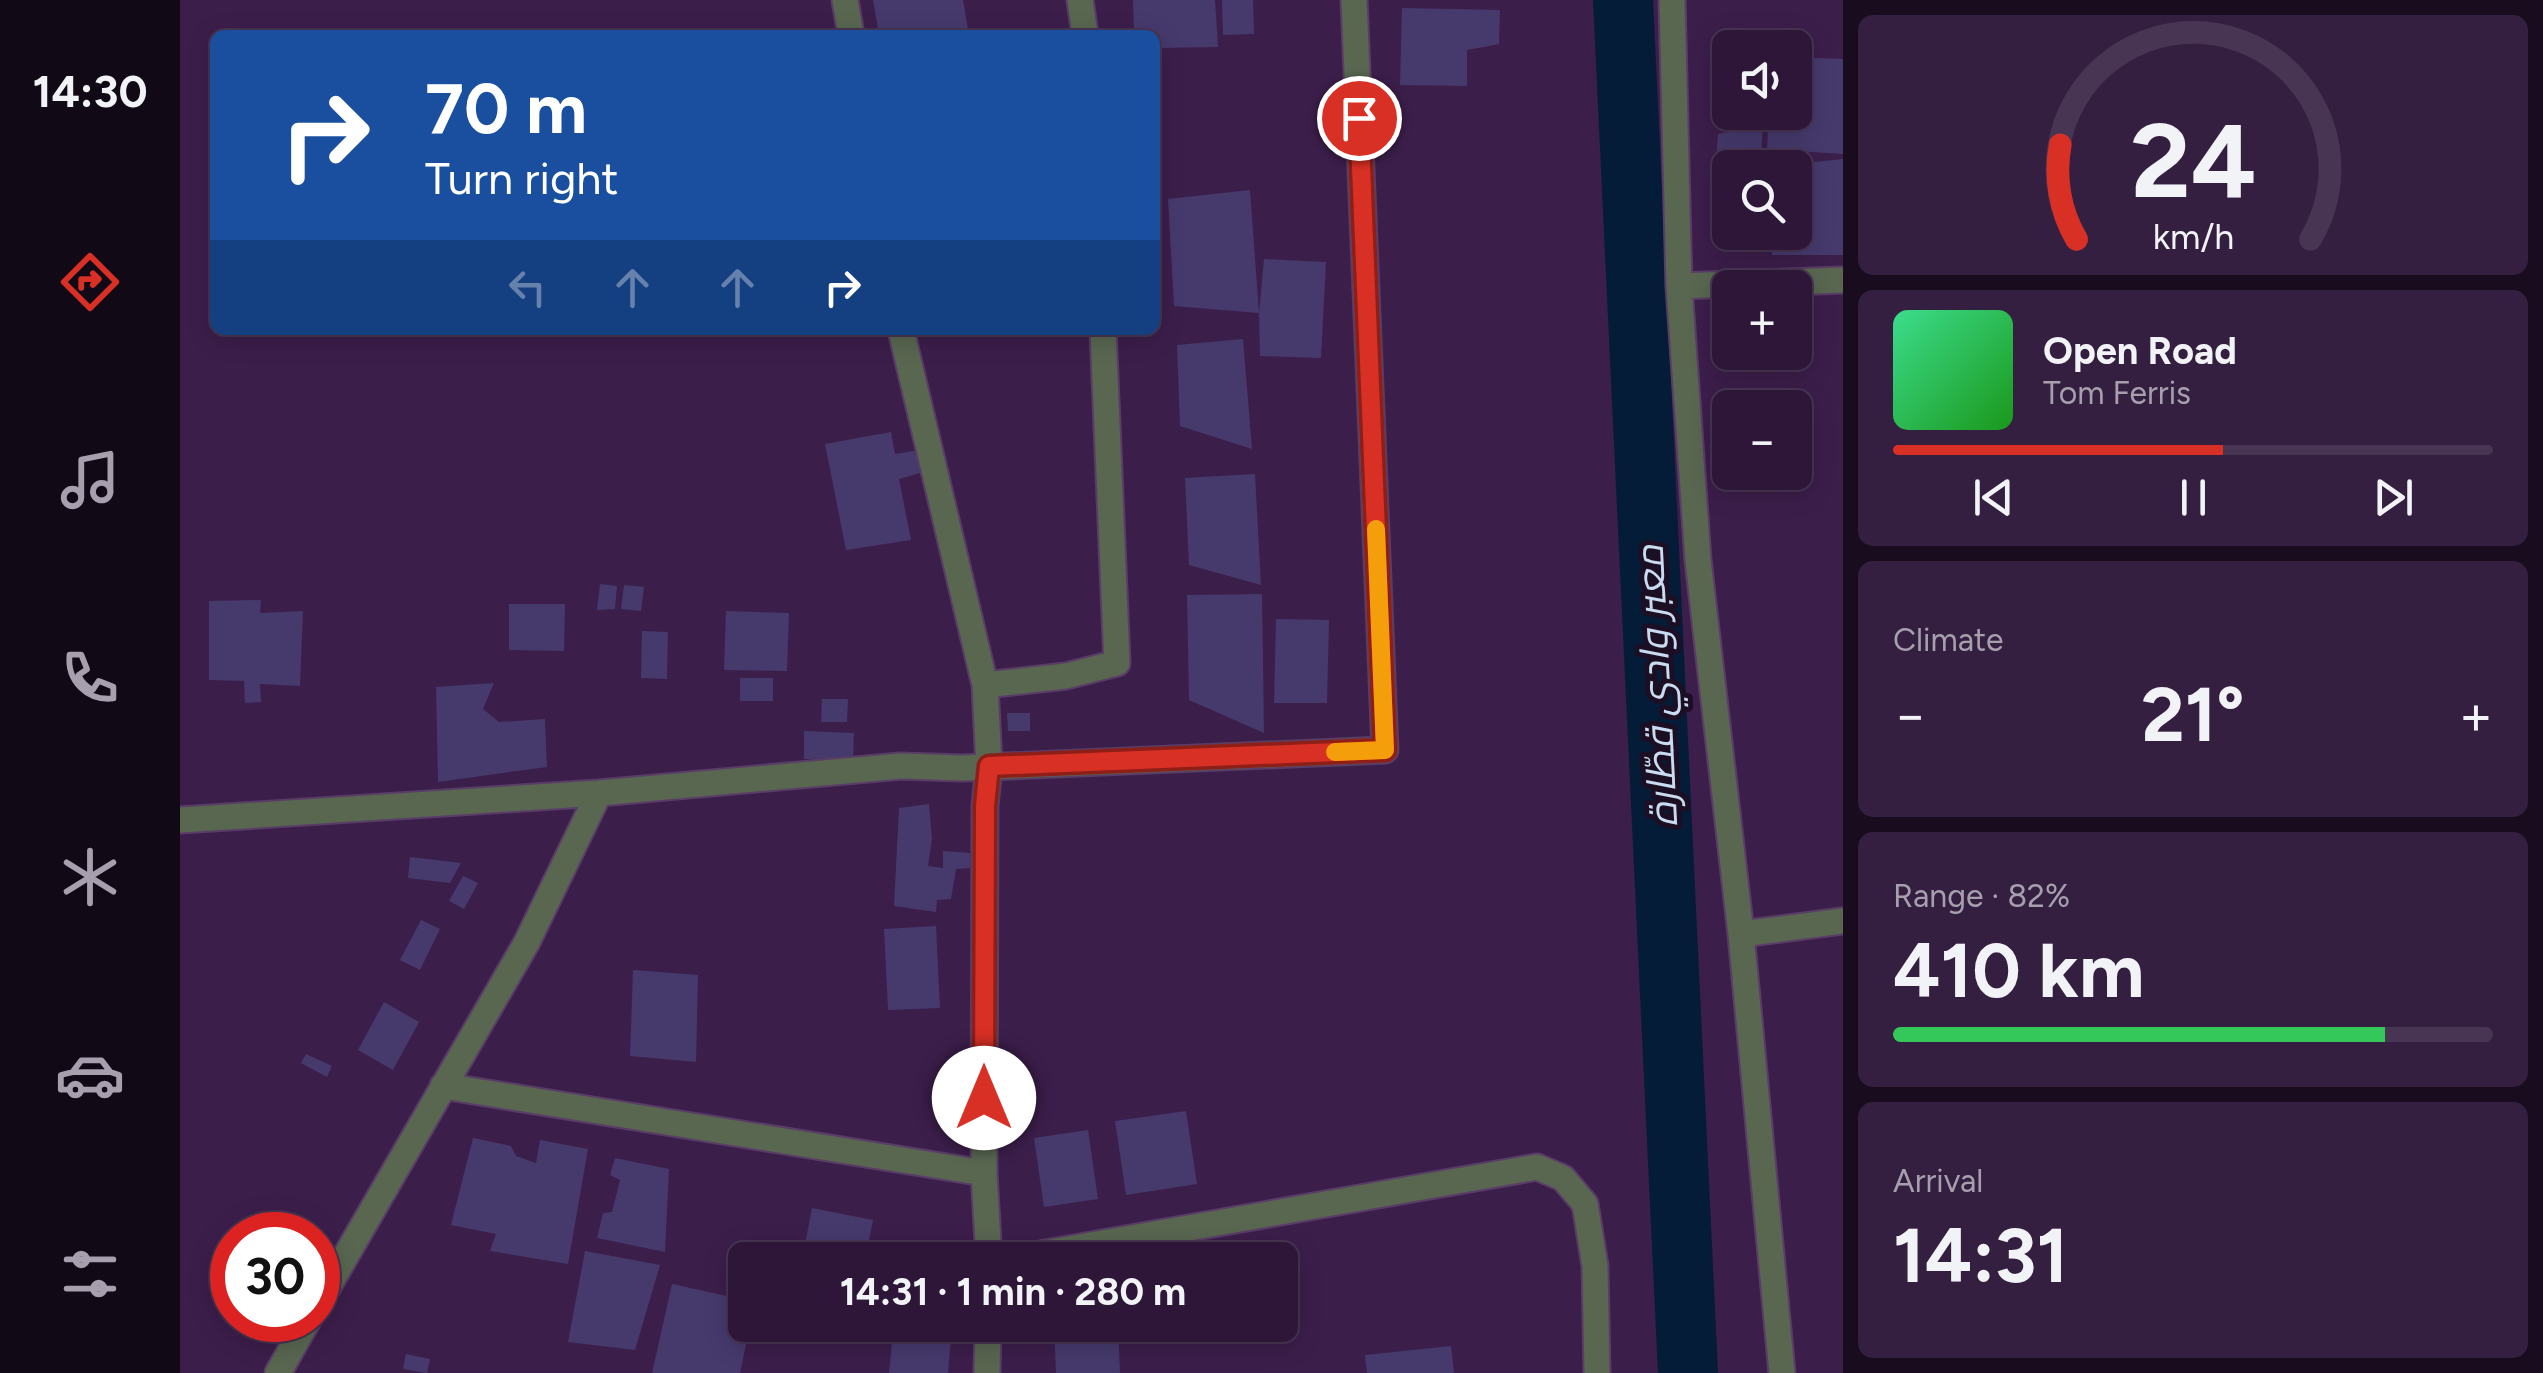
<!DOCTYPE html>
<html lang="en">
<head>
<meta charset="utf-8">
<style>
  body { margin:0; font-family:Figtree,Cairo,sans-serif; background:#351f40; color:#f1f3f6; height:100vh; display:flex; flex-direction:column; font-size:38px; white-space:nowrap }
  * { box-sizing:border-box; margin:0 }
  p { font-size:32px; color:#a79fae }
  .icon { flex:none; width:55px; height:55px; fill:none; stroke:currentColor; stroke-width:2; stroke-linecap:round; stroke-linejoin:round }
  .map { position:relative; flex:1; overflow:hidden }
  .details { display:flex; flex-direction:column; gap:15px; padding:15px; background:#190c1f; width:700px }
  .details>* { flex:none }
  .guide { position:absolute; left:30px; top:30px; width:950px; height:305px; border-radius:15px; box-shadow:0 5px 25px #0003,0 0 0 2px #483553; background:#1a4fa0; color:#fff; overflow:hidden }
  .tools { position:absolute; left:1532px; top:30px; display:grid; gap:20px }
  .tools a { display:grid; place-items:center; width:100px; height:100px; border-radius:15px; background:#2d1638; box-shadow:0 5px 25px #0003,0 0 0 2px #483553; font-size:50px }
  .speed { position:absolute; left:30px; top:1212px; display:flex; gap:20px; font-size:50px; font-weight:700; text-align:center }
  .speed>* { display:grid; place-content:center; width:130px; height:130px; border-radius:50%; background:#2d1638; box-shadow:0 5px 25px #0003,0 0 0 2px #483553; line-height:1 }
  .speed .limit { border:15px solid #d22; background:#fff; color:#111 }
  .pin { position:absolute; display:grid; place-items:center; width:85px; height:85px; color:#fff; margin:-42px; border:5px solid #fff; border-radius:50%; box-shadow:0 2px 10px #0007 }
  .me { position:absolute; width:110px; margin:-55px; rotate:0deg; stroke-linejoin:round; filter:drop-shadow(0 0 8px #0008) }
  .turn { display:flex; align-items:center; gap:35px; height:210px; padding:0 50px; font-size:45px }
  .turn .icon { width:130px; height:130px; stroke-width:2.5 }
  .turn b { display:block; font-size:70px; line-height:85px }
  .lanes { display:flex; align-items:center; height:95px; padding:0 50px; background:#0003; justify-content:center; gap:50px; direction:ltr }
  .lanes .off { opacity:.35 }
  .big { font-size:75px; font-weight:700; line-height:1.1 }
  .details .tile { flex:1; display:flex; flex-direction:column; justify-content:center; gap:15px; min-width:0; padding:0 35px; border-radius:15px; background:#351f40 }
  .details .dial { align-items:center; gap:0 }
  .dial svg { height:260px; overflow:visible; fill:none; stroke:#483553; stroke-width:7; stroke-linecap:round; text-anchor:middle }
  .dial text { fill:#f1f3f6; stroke:none }
  .song { display:flex; align-items:center; gap:30px }
  .cover { width:120px; height:120px; border-radius:15px; background:linear-gradient(135deg,hsl(150 70% 55%),hsl(120 70% 35%)) }
  .played { height:10px; border-radius:5px; background:linear-gradient(90deg,#d93025 55%,#483553 55%) }
  .keys { display:flex; justify-content:space-around; direction:ltr }
  .heat { display:flex; justify-content:space-between; align-items:center; font-size:55px; direction:ltr }
  .charge { height:15px; border-radius:8px; background:linear-gradient(90deg,#34c759 82%,#483553 0) }
  .trip { position:absolute; left:548px; top:1242px; width:570px; height:100px; border-radius:15px; background:#2d1638; box-shadow:0 5px 25px #0003,0 0 0 2px #483553; font-weight:700; line-height:100px; text-align:center }
  main { display:flex; flex:1; min-height:0 }
  .menu { display:flex; flex-direction:column; width:180px; justify-content:space-around; align-items:center; background:#120916; color:#a79fae }
  .menu .icon { width:70px; height:70px }
  .menu .selected { color:#d93025 }
  .menu b { font-size:45px; color:#f1f3f6 }
  .map>svg:first-child { display:block }
  .lines { fill:none; stroke-linecap:round; stroke-linejoin:round }
  .river { stroke:#041c37; stroke-width:60 }
  .building { fill:#463a6d }
  .minor-casing { stroke:#593d67; stroke-width:29 }
  .minor { stroke:#596751; stroke-width:25 }
  .route-casing { stroke:#8d1f18; stroke-width:25 }
  .route { stroke:#d93025; stroke-width:18 }
  .slow { stroke:#f59e0b; stroke-width:18 }
  .labels { text-anchor:middle; dominant-baseline:central; stroke-width:10; stroke-linejoin:round; paint-order:stroke }
  .water-label { font-size:40px; font-style:italic; fill:#c9dbf1; stroke:#1c0f23 }
</style>
</head>
<body>
<main>
<nav class="menu">
<b>14:30</b>
<svg class="icon selected" aria-label="directions" viewBox="0 0 24 24"><path d="M12 3l9 9-9 9-9-9zM9 14v-3h6M13 9l2 2-2 2"/></svg>
<svg class="icon" aria-label="music" viewBox="0 0 24 24"><path d="M9 18V5l10-2v13"/><circle cx="6" cy="18" r="3"/><circle cx="16" cy="16" r="3"/></svg>
<svg class="icon" aria-label="phone" viewBox="0 0 24 24"><path d="M5 4h4l2 5-3 2q2 4 5 5l2-3 5 2v4C11 20 4 13 5 4z"/></svg>
<svg class="icon" aria-label="climate" viewBox="0 0 24 24"><path d="M12 3v18M4 7l16 10M4 17L20 7"/></svg>
<svg class="icon" aria-label="car" viewBox="0 0 24 24"><path d="M5 17H2v-5l4-1 3-4h7l3 4 3 1v5h-3M9 17h6M6 11h13"/><circle cx="7" cy="17" r="2"/><circle cx="17" cy="17" r="2"/></svg>
<svg class="icon" aria-label="filters" viewBox="0 0 24 24"><path d="M4 7h16M4 17h16"/><circle cx="9" cy="7" r="2"/><circle cx="15" cy="17" r="2"/></svg>
</nav>
<div class="map">
<svg width="1663" height="1373" viewBox="0 0 1663 1373">
  <rect width="100%" height="100%" fill="#3c1e4b"/>
  <g class="lines">
    <path class="river" d="M1443 0 1508 1373"/>
  </g>
  <path class="building" d="M693 0H783L789 35H699Z
    M953 0H1035L1038 47 975 48V35H954Z
    M1042 0H1073L1074 34 1043 35Z
    M1222 8 1320 10 1319 44 1287 50V86L1220 85Z
    M1615 57 1663 59V154L1587 149 1589 112H1615Z
    M1583 125 1580 168H1550V222L1532 221 1538 134Z
    M1663 159V255H1592V232H1615V164Z
    M1070 190 1079 313 1084 259 1146 262 1141 358 1080 356 1079 313 994 306 988 199Z
    M1063 339 1072 449 1000 426 997 345Z
    M711 432 715 454 739 450 740 473 719 479 731 540 666 550 645 444Z
    M1075 474 1081 585 1009 565 1005 478Z
    M420 584 437 586 435 609 417 610Z
    M444 585 464 587 461 611 441 609Z
    M1082 594 1084 733 1009 700 1007 595Z
    M81 600 80 613 123 611 120 686 80 684 81 702 65 703 64 681 29 680V601Z
    M329 604H385L384 651 329 650Z
    M546 611 609 613 607 671 544 670Z
    M1096 619 1149 620 1147 703H1094Z
    M462 631 488 632 487 679 461 678Z
    M560 678H593V701H560Z
    M314 683 303 709 319 722 365 719 367 767 258 782 256 687Z
    M642 699H668L667 722H641Z
    M827 713H850V731H828Z
    M624 731 674 733 673 760 624 759Z
    M749 804 752 839 748 866 763 868V851L790 853V868L776 869 771 899 757 900 756 912 714 906 719 808Z
    M230 857 281 863 270 883 228 878Z
    M283 876 298 883 284 909 269 901Z
    M241 920 260 929 240 970 220 960Z
    M756 926 760 1008 708 1010 704 929Z
    M453 970 518 975 516 1062 450 1056Z
    M204 1002 239 1022 213 1070 178 1050Z
    M126 1054 152 1066 147 1077 121 1063Z
    M1006 1111 1017 1184 946 1195 935 1121Z
    M908 1130 918 1199 864 1207 854 1138Z
    M293 1138 331 1146 336 1156 356 1163 360 1140 408 1149 388 1264 310 1251 316 1234 271 1225Z
    M435 1158 489 1169 485 1252 417 1238 423 1213 432 1212 440 1180 430 1175Z
    M632 1208 693 1220 685 1260H622Z
    M405 1251 480 1265 455 1350 388 1342Z
    M492 1284 565 1300V1325H570L560 1373H472Z
    M874 1325H938L940 1373H876Z
    M713 1333 771 1338 768 1373H709Z
    M1271 1346 1274 1373H1187L1185 1355Z
    M226 1354 250 1359 247 1373 223 1369Z"/>
  <g class="lines">
    <g class="minor-casing">
      <path id="minor" d="M665 0 671 35
        M900 0 905 35
        M1492 0 1499 286 1518 560 1561 934 1602 1373
        M1499 286 1663 280
        M721 330 805 685 809 766 805 806 804 1173 809 1260
        M805 685 886 676 937 663 923 330
        M0 820 419 793 721 766 782 768 1205 750 1174 0
        M1561 934 1663 921
        M263 1086 804 1173
        M826 1260 1357 1167 1383 1178 1405 1204 1415 1266 1417 1373
        M138 1304 347 942 419 793
        M98 1373 128 1320
        M807 1373 808 1325"/>
    </g>
    <use href="#minor" class="minor"/>
  </g>
  <g class="lines">
    <g class="route-casing">
      <path id="route" d="M804 1098 805 806 809 766 1205 750 1179 118"/>
    </g>
    <use href="#route" class="route"/>
    <path class="slow" d="M1155 752 1205 750 1196 529"/>
  </g>
  <g class="labels">
    <g class="water-label">
      <text transform="translate(1476 686) rotate(-93)">معبر وادي قطّارة</text>
    </g>
  </g>
</svg>
<div class="tools">
<a><svg class="icon" aria-label="sound" viewBox="0 0 24 24"><path d="M4 9h4l5-4v14l-5-4H4zM17 9q2 3 0 6"/></svg></a>
<a><svg class="icon" aria-label="search" viewBox="0 0 24 24"><circle cx="10" cy="10" r="6"/><path d="M15 15l6 6"/></svg></a>
<a>+</a>
<a>−</a>
</div>
<div class="speed"><div class="limit">30</div></div>
<div class="pin" style="left:1179px;top:118px;background:#d93025"><svg class="icon" aria-label="arrive" viewBox="0 0 24 24"><path d="M6 21V4h12l-3 4 3 4H6"/></svg></div>
<svg class="me" style="left:804px;top:1098px" viewBox="-20 -20 40 40"><circle r="19" fill="#fff"/><path d="M0-13L10 11 0 6-10 11z" fill="#d93025"/></svg>
<div class="trip">14:31 · 1 min · 280 m</div>
<div class="guide">
<div class="turn"><svg class="icon" aria-label="right" viewBox="0 0 24 24"><path d="M7 20v-9h11M14 6l5 5-5 5"/></svg><div><b>70 m</b>Turn right</div></div>
<div class="lanes"><svg class="icon off" aria-label="left" viewBox="0 0 24 24"><path d="M17 20v-9H6M10 6l-5 5 5 5"/></svg><svg class="icon off" aria-label="ahead" viewBox="0 0 24 24"><path d="M12 20V5M6 11l6-6 6 6"/></svg><svg class="icon off" aria-label="ahead" viewBox="0 0 24 24"><path d="M12 20V5M6 11l6-6 6 6"/></svg><svg class="icon" aria-label="right" viewBox="0 0 24 24"><path d="M7 20v-9h11M14 6l5 5-5 5"/></svg></div>
</div>
</div>
<section class="details">
<div class="tile dial"><svg viewBox="0 0 100 80">
<path d="M14 69A42 42 0 1 1 86 69"/>
<path d="M14 69A42 42 0 0 1 9 40" stroke="#d93025"/>
<text x="50" y="56" font-size="32" font-weight="700">24</text>
<text x="50" y="72" font-size="11">km/h</text>
</svg></div>
<div class="tile">
<div class="song"><i class="cover"></i><div><b>Open Road</b><p>Tom Ferris</p></div></div>
<div class="played"></div>
<div class="keys"><svg class="icon" aria-label="previous" viewBox="0 0 24 24"><path d="M18 5L8 12l10 7zM5 5v14"/></svg><svg class="icon" aria-label="pause" viewBox="0 0 24 24"><path d="M8 5v14M16 5v14"/></svg><svg class="icon" aria-label="next" viewBox="0 0 24 24"><path d="M6 5l10 7-10 7zM19 5v14"/></svg></div>
</div>
<div class="tile"><p>Climate</p>
<div class="heat"><a>−</a><b class="big">21°</b><a>+</a></div>
</div>
<div class="tile"><p>Range · 82%</p><b class="big">410 km</b><div class="charge"></div></div>
<div class="tile"><p>Arrival</p><b class="big">14:31</b></div>
</section>
</main>
</body>
</html>
